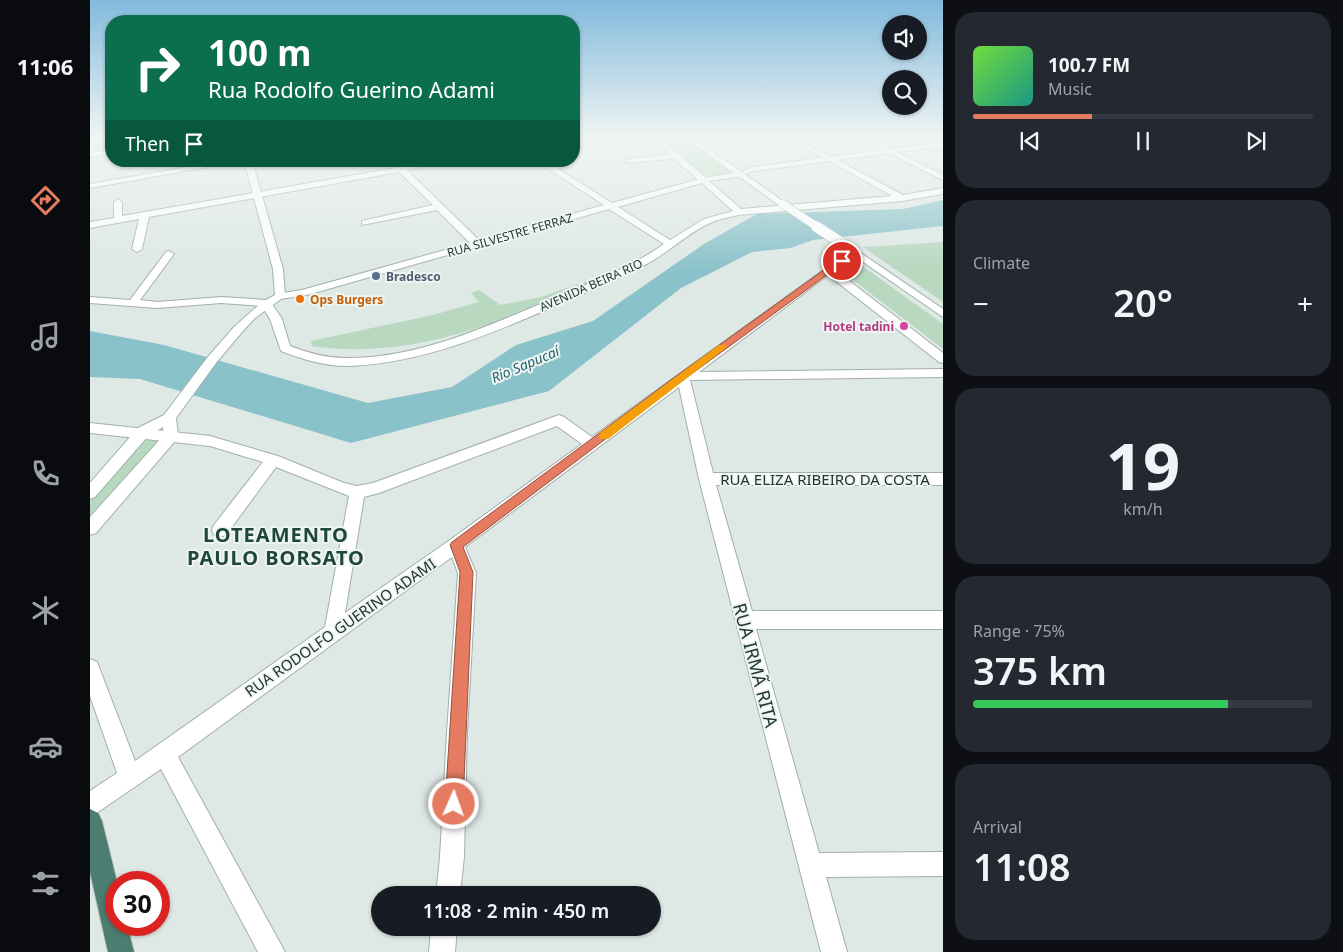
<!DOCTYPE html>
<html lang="en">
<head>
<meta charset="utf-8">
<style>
  body { margin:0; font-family:"Noto Sans",sans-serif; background:#242831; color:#f1f3f6; height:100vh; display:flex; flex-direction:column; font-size:19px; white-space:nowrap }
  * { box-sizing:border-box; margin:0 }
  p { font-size:16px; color:#9ea1a6 }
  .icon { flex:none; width:28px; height:28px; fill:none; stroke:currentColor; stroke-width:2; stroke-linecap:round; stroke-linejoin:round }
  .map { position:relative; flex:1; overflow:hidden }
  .side { display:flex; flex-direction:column; gap:12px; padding:12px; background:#0d0f14; width:400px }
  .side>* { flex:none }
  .guide { position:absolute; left:15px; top:15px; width:475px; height:152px; border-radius:20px; box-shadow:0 1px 4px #0004; background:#0b6e4f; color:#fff; overflow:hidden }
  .controls { position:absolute; left:792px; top:15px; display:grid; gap:10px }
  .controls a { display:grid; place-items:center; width:45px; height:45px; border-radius:50%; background:#171b24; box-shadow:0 1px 4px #0004; font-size:25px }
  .speed { position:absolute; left:15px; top:871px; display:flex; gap:10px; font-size:25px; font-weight:700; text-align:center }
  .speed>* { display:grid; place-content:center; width:65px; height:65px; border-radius:50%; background:#171b24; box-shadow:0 1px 4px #0004; line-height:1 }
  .speed .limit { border:8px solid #d22; background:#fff; color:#111 }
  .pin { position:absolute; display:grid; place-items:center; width:42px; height:42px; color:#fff; margin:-21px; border:2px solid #fff; border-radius:50%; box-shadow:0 1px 5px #0007 }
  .me { position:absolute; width:55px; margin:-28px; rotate:2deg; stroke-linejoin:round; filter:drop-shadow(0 0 4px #0008) }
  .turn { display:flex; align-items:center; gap:18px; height:105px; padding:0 20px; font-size:22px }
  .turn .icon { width:65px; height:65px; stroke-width:2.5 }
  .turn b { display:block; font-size:35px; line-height:42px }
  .then { display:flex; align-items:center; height:48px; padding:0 20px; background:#0003; gap:10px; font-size:19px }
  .big { font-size:38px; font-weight:600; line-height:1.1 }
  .side .widget { flex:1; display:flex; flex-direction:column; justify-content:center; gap:8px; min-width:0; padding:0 18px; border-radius:20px; background:#242831 }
  .side .dial { align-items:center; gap:0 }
  .dial b { font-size:65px; line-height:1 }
  .song { display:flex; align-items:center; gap:15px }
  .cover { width:60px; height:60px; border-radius:8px; background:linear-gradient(135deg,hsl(100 70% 55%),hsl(170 70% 35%)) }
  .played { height:5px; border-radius:2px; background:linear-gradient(90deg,#e57b60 35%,#363941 35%) }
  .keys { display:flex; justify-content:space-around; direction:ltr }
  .heat { display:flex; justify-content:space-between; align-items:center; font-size:28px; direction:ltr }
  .charge { height:8px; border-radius:4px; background:linear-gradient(90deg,#34c759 75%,#363941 0) }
  .trip { position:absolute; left:281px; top:886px; width:290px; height:50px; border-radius:25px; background:#171b24; box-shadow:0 1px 4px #0004; font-weight:600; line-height:50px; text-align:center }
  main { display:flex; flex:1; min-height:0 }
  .tab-bar { display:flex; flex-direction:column; width:90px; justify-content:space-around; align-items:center; background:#090b0e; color:#9ea1a6 }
  .tab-bar .icon { width:35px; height:35px }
  .tab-bar .selected { color:#e57b60 }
  .tab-bar b { font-size:22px; color:#f1f3f6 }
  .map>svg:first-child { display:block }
  .green { fill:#b9d8c0 }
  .water { fill:#8ac2c9 }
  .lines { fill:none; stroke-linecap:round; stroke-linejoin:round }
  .minor-casing { stroke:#a2afaa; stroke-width:2 }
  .tertiary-casing { stroke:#a2afaa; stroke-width:2 }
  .secondary-casing { stroke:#9fb3ab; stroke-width:2 }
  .trunk-casing { stroke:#bcc3c1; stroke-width:2 }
  .minor { fill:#fff; fill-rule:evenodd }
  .tertiary { fill:#fff; fill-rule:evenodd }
  .secondary { fill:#fff; fill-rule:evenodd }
  .trunk { fill:#4c7d70; fill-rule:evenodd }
  .secondary-bridge-far1-casing { stroke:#9fb3ab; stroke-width:9; stroke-linecap:butt }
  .secondary-bridge-casing { stroke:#9fb3ab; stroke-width:12; stroke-linecap:butt }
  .secondary-bridge-far1 { stroke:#fff; stroke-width:8 }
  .secondary-bridge { stroke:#fff; stroke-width:11 }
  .route { fill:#e57b60; stroke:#95503e }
  .slow { fill:#f59e0b }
  .service-dot { fill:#5c6f8a; stroke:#eef5f2; stroke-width:2 }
  .food-dot { fill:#e8710a; stroke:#eef5f2; stroke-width:2 }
  .hotel-dot { fill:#d1479c; stroke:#eef5f2; stroke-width:2 }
  .labels { text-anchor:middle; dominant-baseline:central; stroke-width:4; stroke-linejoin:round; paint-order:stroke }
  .far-street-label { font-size:12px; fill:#213630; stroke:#eef5f2 }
  .far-service-label { font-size:12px; font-weight:bold; fill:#4e5e75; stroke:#eef5f2; text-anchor:start }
  .far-food-label { font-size:12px; font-weight:bold; fill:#c56008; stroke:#eef5f2; text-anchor:start }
  .far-hotel-label { font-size:12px; font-weight:bold; fill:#b23c85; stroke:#eef5f2; text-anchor:end }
  .far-water-label { font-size:14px; font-style:italic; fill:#22636c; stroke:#eef5f2 }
  .street-label { font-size:15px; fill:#213630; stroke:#eef5f2 }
  .near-street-label { font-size:18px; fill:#213630; stroke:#eef5f2 }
  .district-label { font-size:20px; font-weight:bold; letter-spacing:1px; fill:#1f463b; stroke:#eef5f2 }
</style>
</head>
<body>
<main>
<nav class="tab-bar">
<b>11:06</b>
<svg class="icon selected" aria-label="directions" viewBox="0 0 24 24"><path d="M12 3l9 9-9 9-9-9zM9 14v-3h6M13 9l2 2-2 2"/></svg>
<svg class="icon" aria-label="music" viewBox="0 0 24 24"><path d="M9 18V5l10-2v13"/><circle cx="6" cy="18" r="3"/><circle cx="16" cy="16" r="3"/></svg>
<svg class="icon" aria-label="phone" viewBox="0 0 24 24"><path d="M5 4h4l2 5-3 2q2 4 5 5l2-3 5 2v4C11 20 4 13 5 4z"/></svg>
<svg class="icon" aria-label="climate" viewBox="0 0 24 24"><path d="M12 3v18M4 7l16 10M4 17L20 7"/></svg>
<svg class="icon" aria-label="car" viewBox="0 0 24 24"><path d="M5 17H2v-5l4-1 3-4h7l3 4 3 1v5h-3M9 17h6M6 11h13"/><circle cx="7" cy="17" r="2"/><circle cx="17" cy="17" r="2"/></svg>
<svg class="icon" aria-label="filters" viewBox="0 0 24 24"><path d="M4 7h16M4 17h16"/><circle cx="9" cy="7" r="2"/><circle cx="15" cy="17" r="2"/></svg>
</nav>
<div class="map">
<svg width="853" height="952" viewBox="0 0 853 952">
  <rect width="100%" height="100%" fill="#dee8e4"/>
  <path class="green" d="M567 137H593L642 172 614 176Z
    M853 242V302L773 247Z
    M764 260 853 324V349L750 270Z
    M512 276 514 279C421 317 326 362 222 346L221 341 343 315 389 302 381 293 389 290 410 305 451 297Z
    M63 437 69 445 0 532V500L49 439Z"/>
  <path class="water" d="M853 200V226L723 240 701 248 662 252 591 288 459 391 261 443 50 379 0 377V331L74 345 278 403 362 387 426 345 503 321 614 244 667 214 813 209Z"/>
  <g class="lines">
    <g class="minor-casing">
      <path id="minor" d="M506 137 484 142V138Z
        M696 137H704L813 195 853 188V194L812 201 649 215C639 217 629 219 620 223 596 234 577 254 553 266 526 281 498 292 470 304 403 333 331 364 257 366 233 366 212 359 191 351L180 319 172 306 131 303 67 308 0 303V297L40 300 76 252 79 251 84 254 50 300 67 302 131 297 176 300 180 301 192 319 200 346C218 353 236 358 255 358 329 359 402 324 469 296 505 281 542 267 574 244L519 209 217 295 190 299 186 298 185 296 186 294 212 290 380 243 347 210 272 225V221L343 205 309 172 59 217 52 249 47 252 42 249 49 219 0 228V222L24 218V202L28 199 32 202V216L305 168 302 164 306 162 313 166 342 161H360L317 170 389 240 514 205 446 161H456L522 203 613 178 649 172 653 174 652 176 619 181 651 209 802 196ZM612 183 643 211 614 219 580 240 528 207Z
        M767 137H776L853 175V180Z
        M841 143 853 146V151L841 147Z
        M21 150V154L0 157V153Z
        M586 154 590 156 589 158 538 163 534 161 538 159Z
        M132 161H151L0 188V184Z
        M764 248 769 251 767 253 745 270 853 353V363L849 362 738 275 609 372 853 369V377L600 380 623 473H853V485H626L662 611H853V629H666L729 853 853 852V876L736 877 757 952H731L609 479 589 387 375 547 386 573 377 732 374 857 370 895H346L350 857 357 732 368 573 362 557 88 757 195 952H168L71 769 8 812 0 815V791L27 773 0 696V659L7 662 45 761 235 627 259 496 186 467 136 535 130 537 124 535 122 530 124 525 173 462 120 446 0 433V423L120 436 188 456 254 483 267 486 283 483 469 415 474 417 502 437ZM467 426 492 444 360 540 255 613 274 497 289 493Z
        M341 928H367L365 952H339Z"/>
    </g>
    <g class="tertiary-casing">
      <path id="tertiary" d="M853 142V146L664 171 649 176 645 174 663 167Z"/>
    </g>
    <g class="secondary-casing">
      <path id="secondary" d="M561 137H568L616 178V182H610Z
        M594 137H602L697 204 690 206Z
        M154 161H162L193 269 195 296 165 318 152 332 126 363 86 418 88 436 86 440 6 533 0 535V517L74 435 73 427 58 436 5 497 0 499V483L48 428 74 415 117 358 144 327 172 302 185 295 183 269Z
        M750 239 853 309V317L747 244 745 242Z"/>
    </g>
    <g class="trunk-casing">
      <path id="trunk" d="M0 809 8 813 12 821 27 882 26 925H37L44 952H18L0 872Z"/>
    </g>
    <use href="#minor" class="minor"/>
    <use href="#tertiary" class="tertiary"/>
    <use href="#secondary" class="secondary"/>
    <use href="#trunk" class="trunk"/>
    <g class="secondary-bridge-far1-casing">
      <path id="secondary-bridge-far1" d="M693 204 729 228"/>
    </g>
    <g class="secondary-bridge-casing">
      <path id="secondary-bridge" d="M727 227 750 242"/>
    </g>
    <use href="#secondary-bridge-far1" class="secondary-bridge-far1"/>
    <use href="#secondary-bridge" class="secondary-bridge"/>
  </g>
  <linearGradient id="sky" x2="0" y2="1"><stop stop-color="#82badc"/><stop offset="0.51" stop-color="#f0f5f3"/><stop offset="1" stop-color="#f0f5f3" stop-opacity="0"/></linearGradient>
  <rect width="853" height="270" fill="url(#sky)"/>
  <path class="route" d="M749 259 756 261 596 378 373 547 383 572 373 804 370 810 364 812 358 810 355 804 370 572 360 545 362 542 589 374Z"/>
  <path class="slow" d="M629 345H636L637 347 518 439H510L509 436 510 433Z"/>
  <circle class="service-dot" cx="286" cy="276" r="5"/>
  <circle class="food-dot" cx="210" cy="299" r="5"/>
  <circle class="hotel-dot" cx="814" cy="326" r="5"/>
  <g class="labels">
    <g class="far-street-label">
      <text transform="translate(420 235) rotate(-16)">RUA SILVESTRE FERRAZ</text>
      <text transform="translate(501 285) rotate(-24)">AVENIDA BEIRA RIO</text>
    </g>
    <g class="far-service-label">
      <text x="296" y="276">Bradesco</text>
    </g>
    <g class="far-food-label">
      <text x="220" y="299">Ops Burgers</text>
    </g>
    <g class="far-hotel-label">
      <text x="804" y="326">Hotel tadini</text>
    </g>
    <g class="far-water-label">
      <text transform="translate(435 364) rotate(-23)">Rio Sapucaí</text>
    </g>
    <g class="street-label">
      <text x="735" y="479">RUA ELIZA RIBEIRO DA COSTA</text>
      <text transform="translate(250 627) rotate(-35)">RUA RODOLFO GUERINO ADAMI</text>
    </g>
    <g class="near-street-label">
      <text transform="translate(666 665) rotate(75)">RUA IRMÃ RITA</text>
    </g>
    <g class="district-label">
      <text x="186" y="534">LOTEAMENTO<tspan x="186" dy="23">PAULO BORSATO</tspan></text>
    </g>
  </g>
</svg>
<div class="controls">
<a><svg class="icon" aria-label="sound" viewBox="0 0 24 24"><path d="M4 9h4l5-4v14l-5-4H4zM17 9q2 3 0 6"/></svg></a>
<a><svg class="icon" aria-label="search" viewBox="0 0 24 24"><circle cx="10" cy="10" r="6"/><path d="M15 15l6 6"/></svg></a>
</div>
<div class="speed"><div class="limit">30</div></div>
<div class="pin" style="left:752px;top:261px;background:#d93025"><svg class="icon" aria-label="arrive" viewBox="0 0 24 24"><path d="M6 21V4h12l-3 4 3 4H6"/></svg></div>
<svg class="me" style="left:364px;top:804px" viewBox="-20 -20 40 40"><circle r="17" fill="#e57b60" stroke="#fff" stroke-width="3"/><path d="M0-11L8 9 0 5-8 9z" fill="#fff"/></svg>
<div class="trip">11:08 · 2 min · 450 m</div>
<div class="guide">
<div class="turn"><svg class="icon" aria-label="right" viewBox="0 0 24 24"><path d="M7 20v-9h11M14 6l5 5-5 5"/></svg><div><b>100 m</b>Rua Rodolfo Guerino Adami</div></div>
<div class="then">Then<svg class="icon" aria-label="arrive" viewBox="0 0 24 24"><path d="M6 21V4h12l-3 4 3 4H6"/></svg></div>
</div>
</div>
<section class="side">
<div class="widget">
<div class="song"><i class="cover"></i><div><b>100.7 FM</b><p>Music</p></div></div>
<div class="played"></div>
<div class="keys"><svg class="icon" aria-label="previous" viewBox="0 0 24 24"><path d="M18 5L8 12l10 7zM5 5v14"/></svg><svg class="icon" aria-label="pause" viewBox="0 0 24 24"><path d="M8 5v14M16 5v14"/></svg><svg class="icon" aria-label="next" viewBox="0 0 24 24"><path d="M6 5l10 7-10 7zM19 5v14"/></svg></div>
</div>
<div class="widget"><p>Climate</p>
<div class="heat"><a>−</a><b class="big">20°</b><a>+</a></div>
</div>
<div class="widget dial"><b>19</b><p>km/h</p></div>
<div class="widget"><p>Range · 75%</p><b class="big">375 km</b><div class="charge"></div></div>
<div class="widget"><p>Arrival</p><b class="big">11:08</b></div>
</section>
</main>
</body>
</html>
